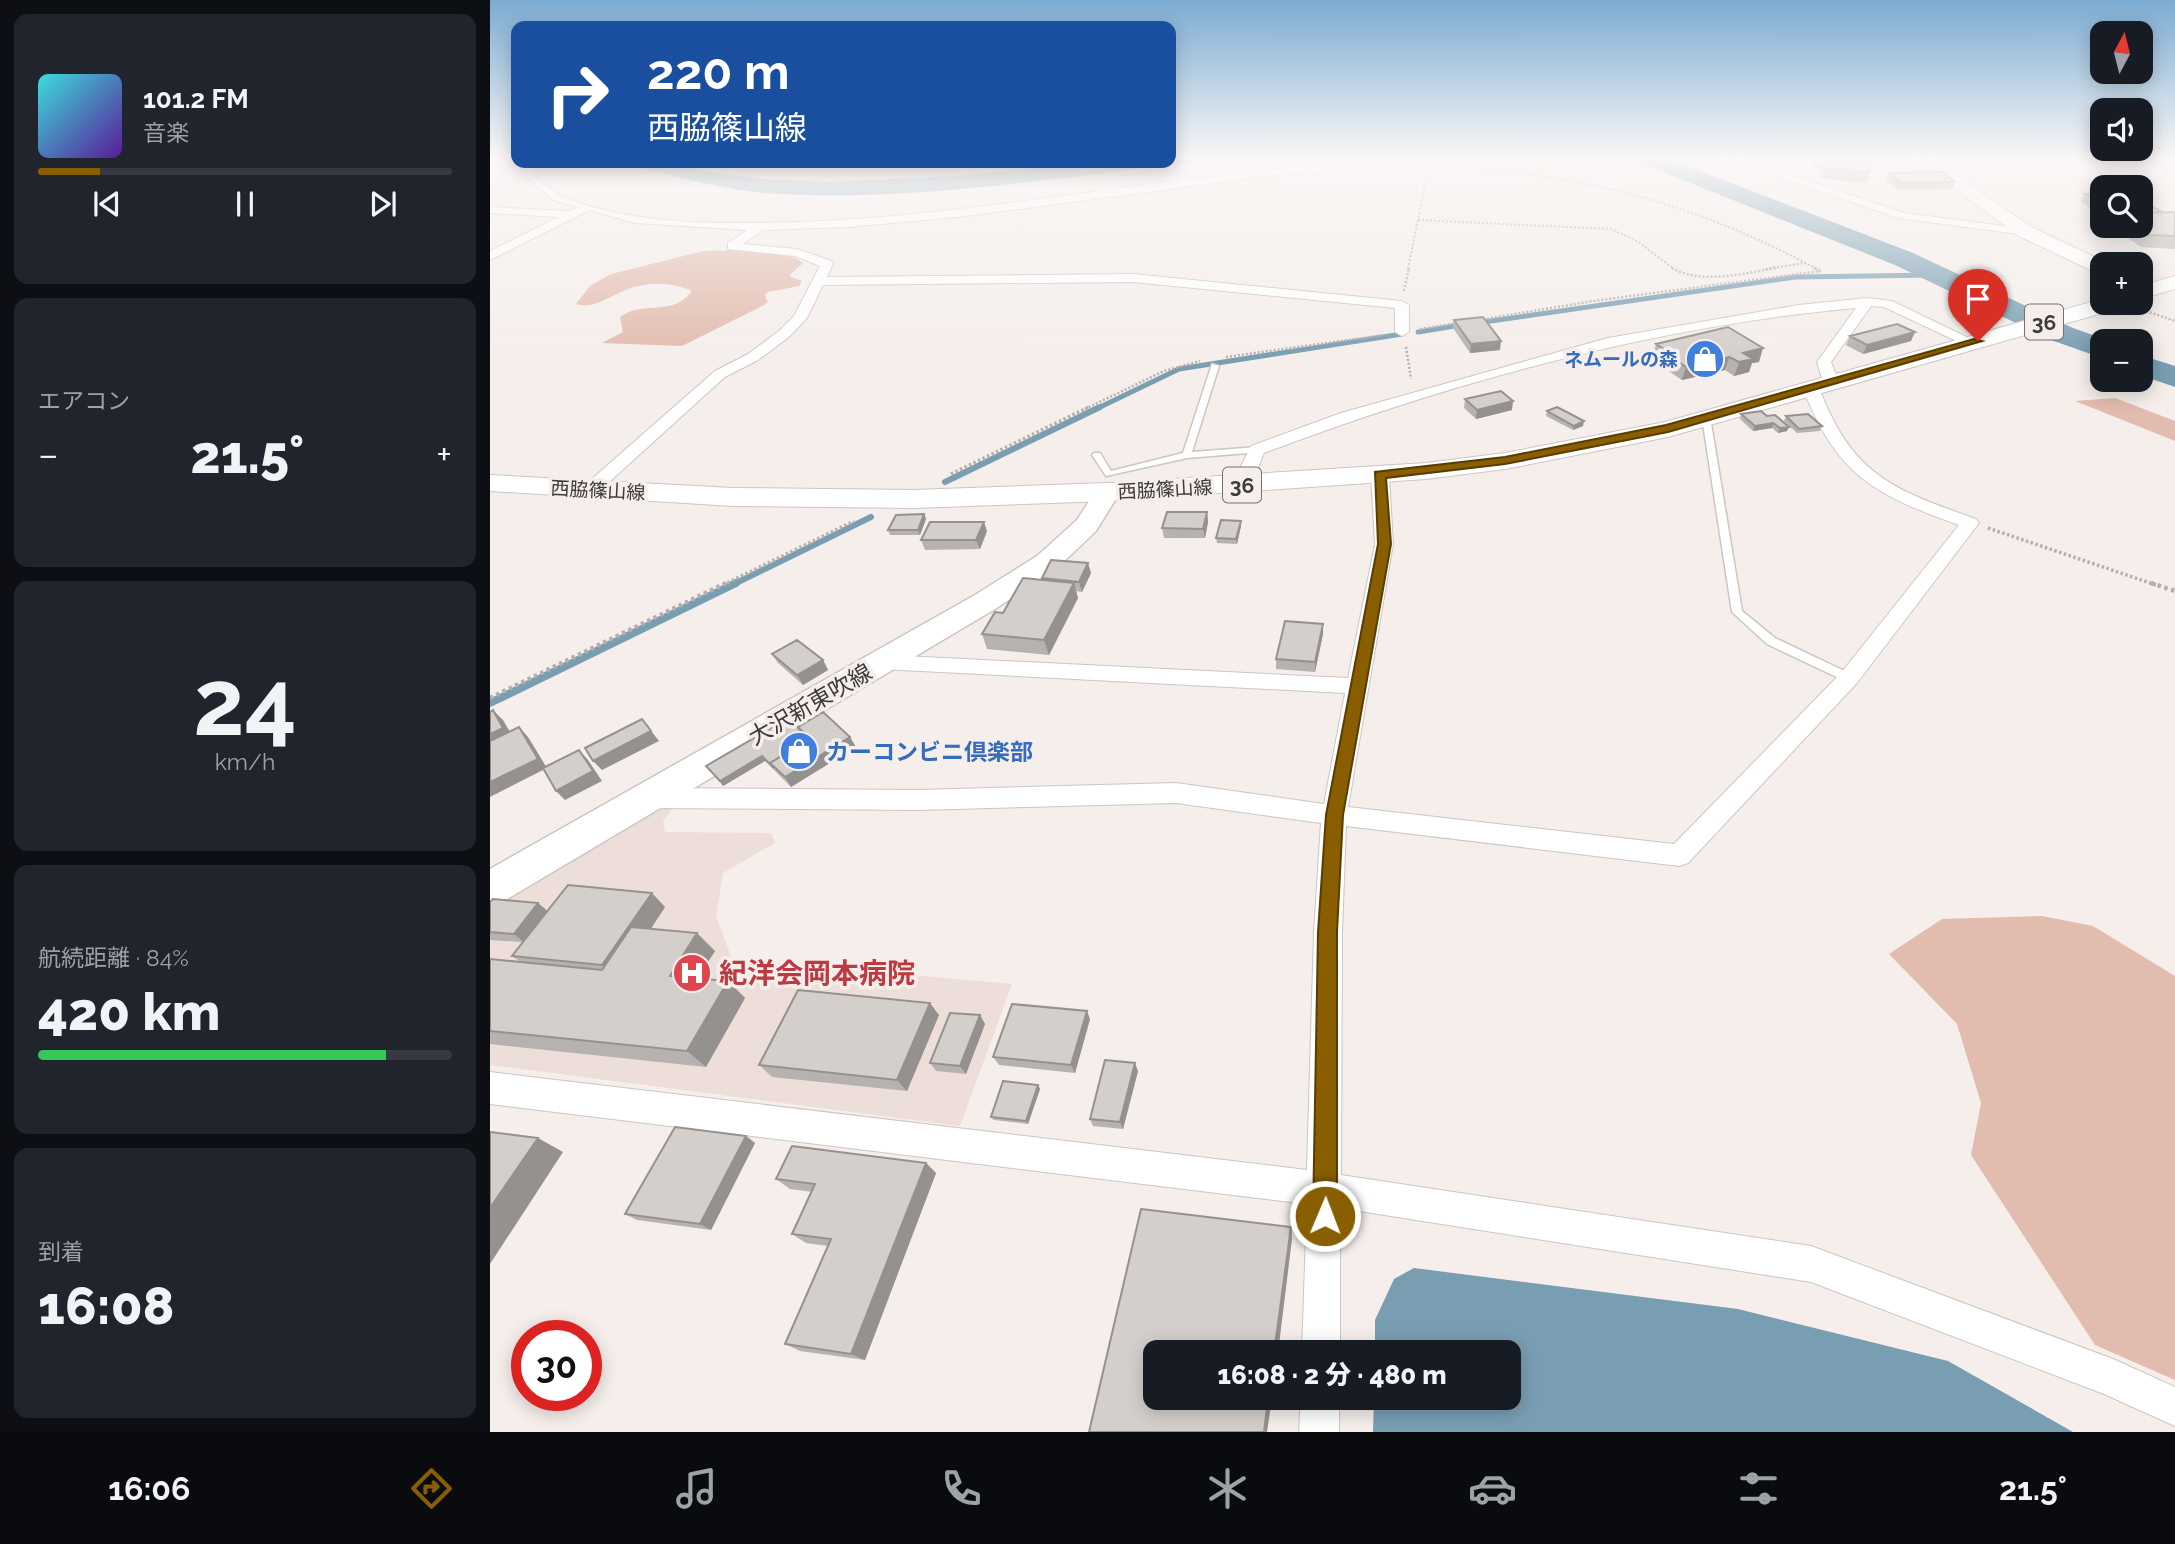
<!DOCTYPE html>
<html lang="ja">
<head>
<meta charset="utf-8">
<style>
  body { margin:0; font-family:Raleway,"Noto Sans JP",sans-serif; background:#20242c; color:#f1f3f6; height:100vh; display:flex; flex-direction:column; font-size:26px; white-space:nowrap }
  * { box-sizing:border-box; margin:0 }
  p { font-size:23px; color:#9ea1a6 }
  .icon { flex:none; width:38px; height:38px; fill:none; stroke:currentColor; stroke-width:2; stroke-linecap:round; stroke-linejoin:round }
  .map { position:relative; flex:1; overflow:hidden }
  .details { display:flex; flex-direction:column; gap:14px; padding:14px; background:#0d0f14; width:490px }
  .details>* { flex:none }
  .top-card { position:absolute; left:21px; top:21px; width:665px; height:147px; border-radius:14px; box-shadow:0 4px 18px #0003; background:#1a4fa0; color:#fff; overflow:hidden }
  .needle { width:46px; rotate:7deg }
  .buttons { position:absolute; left:1600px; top:21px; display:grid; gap:14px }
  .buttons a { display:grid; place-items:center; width:63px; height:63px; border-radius:14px; background:#171b24; box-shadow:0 4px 18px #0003; font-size:35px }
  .speed { position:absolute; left:21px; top:1320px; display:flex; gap:14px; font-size:35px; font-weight:700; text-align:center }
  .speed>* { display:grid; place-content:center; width:91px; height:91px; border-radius:50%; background:#171b24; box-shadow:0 4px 18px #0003; line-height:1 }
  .speed .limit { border:10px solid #d22; background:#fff; color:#111 }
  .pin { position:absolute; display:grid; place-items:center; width:60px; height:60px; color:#fff; margin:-72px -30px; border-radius:50% 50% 50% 0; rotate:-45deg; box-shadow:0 0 7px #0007 }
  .pin .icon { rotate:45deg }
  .me { position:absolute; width:77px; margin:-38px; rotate:1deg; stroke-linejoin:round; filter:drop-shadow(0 0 5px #0008) }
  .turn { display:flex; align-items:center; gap:24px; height:147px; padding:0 21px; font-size:32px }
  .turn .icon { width:91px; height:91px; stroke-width:2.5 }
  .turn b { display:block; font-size:49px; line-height:60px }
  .big { font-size:52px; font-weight:800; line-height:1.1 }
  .details .tile { flex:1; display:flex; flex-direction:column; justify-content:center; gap:10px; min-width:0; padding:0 24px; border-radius:14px; background:#20242c }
  .details .dial { align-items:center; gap:0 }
  .dial b { font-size:91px; line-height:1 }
  .song { display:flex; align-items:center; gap:21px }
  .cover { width:84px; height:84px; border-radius:10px; background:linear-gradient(135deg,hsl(180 70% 55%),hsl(270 70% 35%)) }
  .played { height:7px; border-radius:4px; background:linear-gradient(90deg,#895e00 15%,#363941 15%) }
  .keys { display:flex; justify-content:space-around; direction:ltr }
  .heat { display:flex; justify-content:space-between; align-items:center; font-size:38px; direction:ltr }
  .charge { height:10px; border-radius:5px; background:linear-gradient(90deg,#34c759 84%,#363941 0) }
  .trip { position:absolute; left:653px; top:1340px; width:378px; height:70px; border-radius:14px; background:#171b24; box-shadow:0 4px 18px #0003; font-weight:800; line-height:70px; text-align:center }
  .menu { display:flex; height:112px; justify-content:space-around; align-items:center; background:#090b0e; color:#9ea1a6 }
  .menu .icon { width:49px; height:49px }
  .menu .on { color:#895e00 }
  .menu b { font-size:32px; color:#f1f3f6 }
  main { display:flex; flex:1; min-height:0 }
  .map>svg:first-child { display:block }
  .built { fill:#edded9 }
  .green { fill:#e2bcae }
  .water { fill:#799eb2 }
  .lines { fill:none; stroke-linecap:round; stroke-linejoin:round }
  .stream-far2 { stroke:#799eb2; stroke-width:5 }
  .stream-far1 { stroke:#799eb2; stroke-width:6 }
  .stream { stroke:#799eb2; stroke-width:8 }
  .river { fill:#799eb2; fill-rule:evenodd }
  .lane-casing { stroke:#ccc6c3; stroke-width:3 }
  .street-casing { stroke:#ccc6c3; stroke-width:2 }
  .secondary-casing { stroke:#ccc6c3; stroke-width:3 }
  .primary-casing { stroke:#ccc6c3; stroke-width:2 }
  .path-far3 { stroke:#b4afad; stroke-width:2; stroke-dasharray:2 2; stroke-linecap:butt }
  .path-far2 { stroke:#b4afad; stroke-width:2.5; stroke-dasharray:2 2; stroke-linecap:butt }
  .path-far1 { stroke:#b4afad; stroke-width:3.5; stroke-dasharray:2.5 2.5; stroke-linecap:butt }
  .path { stroke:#b4afad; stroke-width:4.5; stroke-dasharray:3.5 3.5; stroke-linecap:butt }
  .lane { fill:#fff; fill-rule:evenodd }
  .street { fill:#fff; fill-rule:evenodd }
  .secondary { fill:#fff; fill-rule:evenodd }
  .primary { fill:#fff; fill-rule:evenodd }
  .wall { fill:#b6b2af }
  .shaded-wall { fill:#94918e }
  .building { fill:#d4cfcb; stroke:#94918e; stroke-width:2 }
  .route { fill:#895e00; stroke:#593d00; stroke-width:2 }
  .labels { text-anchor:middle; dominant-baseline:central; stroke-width:7; stroke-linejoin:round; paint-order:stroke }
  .far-shop-label { font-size:19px; font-weight:bold; fill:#366cbe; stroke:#f5eeeb; text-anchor:end }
  .far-street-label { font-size:19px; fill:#3d3a39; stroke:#f5eeeb }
  .shield { fill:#f5eeeb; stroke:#74706e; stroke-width:2 }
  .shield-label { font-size:21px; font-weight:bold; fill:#3d3a39 }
  .street-label { font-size:23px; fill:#3d3a39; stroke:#f5eeeb }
  .shop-label { font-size:23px; font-weight:bold; fill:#366cbe; stroke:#f5eeeb; text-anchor:start }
  .near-health-label { font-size:28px; font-weight:bold; fill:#be3a42; stroke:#f5eeeb; text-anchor:start }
</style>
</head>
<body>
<main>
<section class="details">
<div class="tile">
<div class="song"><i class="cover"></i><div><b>101.2 FM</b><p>音楽</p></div></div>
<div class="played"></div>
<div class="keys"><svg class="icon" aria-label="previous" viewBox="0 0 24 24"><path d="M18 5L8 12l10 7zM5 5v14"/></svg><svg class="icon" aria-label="pause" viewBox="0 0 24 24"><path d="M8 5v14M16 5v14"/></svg><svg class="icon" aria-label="next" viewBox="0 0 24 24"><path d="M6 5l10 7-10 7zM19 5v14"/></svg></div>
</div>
<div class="tile"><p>エアコン</p>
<div class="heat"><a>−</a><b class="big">21.5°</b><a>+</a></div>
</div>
<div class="tile dial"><b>24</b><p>km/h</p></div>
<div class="tile"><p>航続距離 · 84%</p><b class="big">420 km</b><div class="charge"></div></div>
<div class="tile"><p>到着</p><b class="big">16:08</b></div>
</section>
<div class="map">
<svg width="1685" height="1432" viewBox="0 0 1685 1432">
  <rect width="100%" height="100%" fill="#f5eeeb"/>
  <path class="built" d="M157 808H183L173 821 175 832 281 833 285 843 233 873 226 916 243 962 264 961 522 984 470 1126 0 1065V901Z"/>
  <path class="green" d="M213 251C238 251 294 246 313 263L299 276 312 281 309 286 278 292 275 295 278 302 274 305 192 346 112 343 133 332 130 317C156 299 181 318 202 291 185 282 156 282 138 289 121 295 104 310 86 304L100 286 121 274Z
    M1625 398 1685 421V441L1585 401Z
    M1552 916 1603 926 1685 976V1380L1605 1345 1481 1155 1491 1103 1467 1024 1399 954 1452 919Z"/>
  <path class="water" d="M924 1268 1248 1309 1458 1361 1583 1432H883L884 1398H1018V1353H885V1320L904 1279Z"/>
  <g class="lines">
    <path class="stream-far2" d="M987 323 1306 277 1446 275
      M928 332 971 325
      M606 409 689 369 912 334"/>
    <path class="stream-far1" d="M455 482 610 407
      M242 585 381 517"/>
    <path class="stream" d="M0 703 246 583"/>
    <path class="river" d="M681 158H702L699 163 681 165 673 164 681 163Z
      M1147 158H1176L1423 253 1583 328 1620 341H1612V358L1561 340 1405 265 1150 163Z
      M147 163H183L214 171 274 179 336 182 464 176 593 163H657L654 168 646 169C523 184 399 202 275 193 233 189 192 178 150 168Z
      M1650 355 1685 366V387L1650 375Z"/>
    <g class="lane-casing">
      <path id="lane" d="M722 364 729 366 702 452 767 447 770 448V452L697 458 616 476 602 455 604 453H610L621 471 693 453Z
        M1216 414 1220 417 1252 611 1285 638 1363 675 1365 678 1363 681H1355L1277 644 1242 612 1212 417Z"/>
    </g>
    <g class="street-casing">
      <path id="street" d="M16 158H26V163H32C44 173 58 191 73 197 146 226 231 224 308 222 519 215 727 161 939 162L944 165 939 168 793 174 476 216 360 227 273 230 253 244 307 249 341 261 343 264 337 277 643 274 912 301 919 305V332L912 336 905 332V308L643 282 333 285 317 318 299 337 268 360 235 377 107 493 101 494 92 489 95 485 225 371 258 354 289 331 304 316 330 266 305 256 238 249V243L257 230 145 223 99 210 0 260V251L69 217 0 213V207L80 211 88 207 63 200Z
        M1237 158H1250L1414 213 1536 229 1542 232 1536 235 1408 218Z
        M1377 298 1402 301 1489 343 1487 346H1477L1394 307 1381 306 1341 362 1349 382 1341 387 1333 382 1327 362 1366 308C1166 326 962 382 774 453L768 468 771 484 762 489 753 484 750 468 761 446 851 413 1118 338 1309 305Z
        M1321 383 1329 388C1363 476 1402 489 1486 519L1489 523 1367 683 1198 863 1189 866 856 826 852 932 851 1175 1321 1246 1623 1359 1685 1387V1426L1614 1394 1321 1282 850 1208V1353H812L817 1204 0 1104V1072L817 1170 824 932 831 823 686 803 428 810 157 808 148 805 145 798 148 791 157 788 428 790 686 783 834 804 855 693 392 669 384 667 381 662 384 657 392 655 858 678 885 544 881 475 890 470 899 475 903 544 858 807 1184 844 1351 673 1469 525C1385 495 1346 475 1313 388Z
        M811 1398H849V1432H809Z"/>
    </g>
    <g class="secondary-casing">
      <path id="secondary" d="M617 484 626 487 630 492 606 531 567 568 505 609 14 901 0 906V869L485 595 547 556 587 520 608 487Z"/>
    </g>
    <g class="primary-casing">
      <path id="primary" d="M1423 158H1441L1543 228 1619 264H1612V274L1605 272 1529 236Z
        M1685 276V289L1650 299V286Z
        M1612 299V303H1633L1630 308 1178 437 1015 469 936 479 617 501 424 508 243 506 0 491V475L243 488 424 490 617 483 936 463 1015 453 1175 422Z"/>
    </g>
    <path class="path-far3" d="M954 166C1096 175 1202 202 1327 269
      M928 220 1121 229 1147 241 1184 269
      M918 269 936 179
      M1275 269 1315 263"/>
    <path class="path-far2" d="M1182 268C1211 285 1255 273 1286 268
      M1324 268 1330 271
      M914 291 919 268
      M1656 311 1685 321
      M989 320 1103 301 1331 271
      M930 329 967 323
      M916 347 921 379
      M736 357 894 335
      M595 409 674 371 710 361"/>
    <path class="path-far1" d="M461 474 599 407
      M1498 528 1666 585
      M233 585 364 521"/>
    <path class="path" d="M1661 583 1685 591
      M0 698 236 583"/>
    <use href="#lane" class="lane"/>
    <use href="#street" class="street"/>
    <use href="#secondary" class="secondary"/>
    <use href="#primary" class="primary"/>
  </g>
  <path class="wall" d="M1323 158H1374V164L1380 172 1376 183 1330 178V168L1323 167Z
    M1399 173 1465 182 1462 189 1408 190 1396 180Z
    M1595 194H1612V214L1591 202Z
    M1672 212H1685V249L1651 247 1620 226H1650Z
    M964 320 1010 350 980 353 963 328Z
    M1360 336 1421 341 1373 354 1356 345Z
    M1166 344 1269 362 1262 363 1259 372 1244 376 1235 370 1192 380 1177 370 1178 367 1163 357Z
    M975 399 1022 410 986 419 974 408Z
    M1057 411 1093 426 1083 430 1056 416Z
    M1271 411 1297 431 1288 433 1282 428 1263 431 1250 419 1251 414Z
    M1296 416 1332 426 1330 431 1307 433 1294 421Z
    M717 512 718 522 715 538H674L672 528Z
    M434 514 436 519 430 535H400L398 530Z
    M751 526 747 544 727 543 726 538Z
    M497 531 490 549 435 550 431 540Z
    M601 573 592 592 586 591 588 598 559 655 497 649 492 634 513 613 552 580V578Z
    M833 624V634L825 672 786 669V659Z
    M282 654 333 660 338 670 313 685 288 663Z
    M308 727 366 747 301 787 275 761 233 786 220 770 311 731Z
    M0 902 58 911 175 907 161 929 225 951 207 978 238 981 255 998 216 1067 0 1044V959L29 961 22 956 33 942 0 940Z
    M449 1015 417 1091 282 1077 269 1065Z
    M490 1015 495 1024 476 1074 446 1071 440 1063Z
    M600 1019 585 1073 509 1065 503 1057Z
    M648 1071 633 1129 603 1126 600 1119Z
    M548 1085 550 1089 538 1124 504 1120 501 1117Z
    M256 1136 265 1143 221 1230 147 1220 135 1214Z
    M436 1163 446 1173 375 1360 310 1351 295 1344 338 1246 316 1243 302 1234 322 1192 300 1189 286 1179Z"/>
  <path class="shaded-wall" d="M1425 332 1421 341 1373 354 1377 345Z
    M1011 341 1010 350 980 353 981 344Z
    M1273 348 1269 362 1262 363 1259 372 1244 376 1253 353Z
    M1239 357 1235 370 1192 380 1196 367Z
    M1023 401 1022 410 986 419 987 410Z
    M1094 421 1093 426 1083 430 1084 426Z
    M1283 423 1282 428 1263 431 1265 426Z
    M1299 427 1297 431 1288 433 1290 428Z
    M717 512 718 522 715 538 713 529Z
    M434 514 436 519 430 535 428 530Z
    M751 521V526L747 544 746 539Z
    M494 522 497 531 490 549 486 540Z
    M598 563 601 573 592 592 589 582Z
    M584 583 588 598 559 655 554 640Z
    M833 624V634L825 672V662Z
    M333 660 338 670 313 685 307 675Z
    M3 710 13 720 23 737 0 748V734Z
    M152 719 169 741 112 770 103 761Z
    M29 727 38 737 57 768 0 797V782Z
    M360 737 366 747 301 787 295 777Z
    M89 750 98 760 112 781 75 800 66 791Z
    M272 756 275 761 233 786 230 781Z
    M162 893 175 907 128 978 112 965Z
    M48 903 59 912 35 943 24 934Z
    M207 933 225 951 198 993 180 976Z
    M238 981 255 998 216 1067 197 1051Z
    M440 1003 449 1015 417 1091 407 1080Z
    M597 1011 600 1019 585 1073 581 1065Z
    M490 1015 495 1024 476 1074 470 1066Z
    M645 1063 648 1071 633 1129 630 1122Z
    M548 1085 550 1089 538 1124 536 1121Z
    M256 1136 265 1143 221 1230 210 1224Z
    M48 1138 73 1152 0 1264V1208Z
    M436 1163 446 1173 375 1360 361 1354Z
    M801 1227 802 1239 788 1353H784Z
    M778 1398H782L777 1432H774Z"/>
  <path class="building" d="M1337 158H1374L1375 161 1352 159 1354 162 1378 164 1380 172 1334 168 1333 160 1345 161 1344 158Z
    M1453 172 1465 182 1411 183 1399 173Z
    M1595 194H1612V204Z
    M1650 200 1672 212 1651 213Z
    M1685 212V236L1658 235 1644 226H1650V213Z
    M993 317 1011 341 981 344 964 320Z
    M1407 324 1425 332 1377 345 1360 336Z
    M1238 327 1273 348 1253 353 1263 359 1249 362 1239 357 1196 367 1181 357 1185 356 1166 344Z
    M1011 391 1023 401 987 410 975 399Z
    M1067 407 1094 421 1084 426 1057 411Z
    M1271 411 1277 416 1285 415 1299 427 1290 428 1283 423 1265 426 1251 414Z
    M1318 414 1332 426 1309 429 1296 416Z
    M677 512H717L713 529 672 528Z
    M434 514 428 530H398L406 515Z
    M731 520 751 521 746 539 726 538Z
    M440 522H494L486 540H431Z
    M561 560 598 563 589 582 552 578Z
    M533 578 584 583 554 640 492 634 505 612 513 613Z
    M795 621 833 624 825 662 786 659Z
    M307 640 333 660 307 675 282 654Z
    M3 710 13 728 0 734V712Z
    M333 712 360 737 295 777 280 763 320 739 308 727Z
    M298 718 319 739 280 763 284 768 272 756 230 781 216 766Z
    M152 719 161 731 103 761 95 748Z
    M29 727 48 759 0 782V741Z
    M89 750 103 771 66 791 53 768Z
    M78 885 162 893 112 965 22 956Z
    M3 899 48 903 24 934 0 932V902Z
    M141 927 207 933 180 976 238 981 197 1051 0 1031V959L112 970Z
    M308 990 440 1003 407 1080 269 1065Z
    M522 1004 597 1011 581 1065 503 1057Z
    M460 1013 490 1015 470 1066 440 1063Z
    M615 1060 645 1063 630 1122 600 1119Z
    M513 1081 548 1085 536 1121 501 1117Z
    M185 1127 256 1136 210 1224 135 1214Z
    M0 1132 48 1138 0 1208Z
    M302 1146 436 1163 361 1354 295 1344 341 1239 302 1234 325 1184 286 1179Z
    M651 1209 801 1227 784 1353H665V1398H778L774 1432H599Z"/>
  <linearGradient id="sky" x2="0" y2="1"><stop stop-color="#7babd2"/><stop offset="0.44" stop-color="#faf7f6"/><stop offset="1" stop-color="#faf7f6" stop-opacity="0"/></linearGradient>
  <rect width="1685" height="358" fill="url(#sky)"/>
  <path class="route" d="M1484 339 1492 341 1178 432 1015 464 896 478 901 544 853 815 847 932V1216L843 1225 835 1228 826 1225 823 1216 828 932 836 815 888 544 885 472 1015 457 1176 425Z"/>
  <defs>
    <g id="shop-disc" transform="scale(2.0125)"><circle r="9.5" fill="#3f7fe0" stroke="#f5eeeb"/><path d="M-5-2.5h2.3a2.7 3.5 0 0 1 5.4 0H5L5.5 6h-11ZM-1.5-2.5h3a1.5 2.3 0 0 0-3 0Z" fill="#fff"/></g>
    <g id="hospital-disc" transform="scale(2.0125)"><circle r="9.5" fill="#e0444e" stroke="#f5eeeb"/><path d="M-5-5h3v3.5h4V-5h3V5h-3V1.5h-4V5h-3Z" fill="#fff"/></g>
  </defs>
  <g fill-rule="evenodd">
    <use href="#shop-disc" x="1215" y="359"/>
    <use href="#shop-disc" x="309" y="751"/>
    <use href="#hospital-disc" x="202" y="973"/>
  </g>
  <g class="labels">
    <g class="far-shop-label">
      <text x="1188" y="359">ネムールの森</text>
    </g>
    <g class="far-street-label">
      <text transform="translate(675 489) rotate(-3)">西脇篠山線</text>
      <text transform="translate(108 490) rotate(3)">西脇篠山線</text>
    </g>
    <g class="shield">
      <rect x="1535" y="304.5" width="38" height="35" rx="5"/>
      <rect x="733" y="467.5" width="38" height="35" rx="5"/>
    </g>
    <g class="shield-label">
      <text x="1554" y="322">36</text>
      <text x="752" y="485">36</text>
    </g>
    <g class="street-label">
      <text transform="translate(320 704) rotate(-30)">大沢新東吹線</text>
    </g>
    <g class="shop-label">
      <text x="336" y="751">カーコンビニ倶楽部</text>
    </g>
    <g class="near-health-label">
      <text x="229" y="973">紀洋会岡本病院</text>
    </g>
  </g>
</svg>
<div class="buttons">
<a><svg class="needle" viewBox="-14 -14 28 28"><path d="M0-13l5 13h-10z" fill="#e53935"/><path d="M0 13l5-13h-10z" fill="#9ea1a6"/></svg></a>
<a><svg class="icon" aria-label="sound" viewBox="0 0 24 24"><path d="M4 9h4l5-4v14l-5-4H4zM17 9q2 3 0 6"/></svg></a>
<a><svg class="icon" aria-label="search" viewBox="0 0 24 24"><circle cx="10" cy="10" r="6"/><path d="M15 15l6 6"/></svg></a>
<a>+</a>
<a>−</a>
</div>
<div class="speed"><div class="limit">30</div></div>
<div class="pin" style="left:1488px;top:341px;background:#d93025"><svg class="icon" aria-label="arrive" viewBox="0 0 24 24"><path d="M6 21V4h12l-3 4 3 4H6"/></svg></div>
<svg class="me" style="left:835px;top:1216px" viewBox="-20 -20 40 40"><circle r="17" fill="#895e00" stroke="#fff" stroke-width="3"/><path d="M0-11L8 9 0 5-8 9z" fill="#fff"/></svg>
<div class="trip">16:08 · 2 分 · 480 m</div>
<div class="top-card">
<div class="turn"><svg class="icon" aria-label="right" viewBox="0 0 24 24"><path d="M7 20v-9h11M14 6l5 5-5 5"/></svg><div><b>220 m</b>西脇篠山線</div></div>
</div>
</div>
</main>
<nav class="menu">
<b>16:06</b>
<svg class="icon on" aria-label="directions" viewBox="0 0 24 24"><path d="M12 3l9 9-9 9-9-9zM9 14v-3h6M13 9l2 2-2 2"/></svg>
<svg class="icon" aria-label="music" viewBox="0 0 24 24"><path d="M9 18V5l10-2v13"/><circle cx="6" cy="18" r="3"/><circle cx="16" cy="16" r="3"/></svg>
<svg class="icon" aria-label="phone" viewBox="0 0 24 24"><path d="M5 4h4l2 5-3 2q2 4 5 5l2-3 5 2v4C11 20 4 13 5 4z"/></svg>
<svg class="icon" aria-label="climate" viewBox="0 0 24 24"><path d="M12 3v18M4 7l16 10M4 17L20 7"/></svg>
<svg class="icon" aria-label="car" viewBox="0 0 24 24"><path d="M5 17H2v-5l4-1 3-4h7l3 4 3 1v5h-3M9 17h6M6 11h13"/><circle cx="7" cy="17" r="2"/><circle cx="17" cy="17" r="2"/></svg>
<svg class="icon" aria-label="filters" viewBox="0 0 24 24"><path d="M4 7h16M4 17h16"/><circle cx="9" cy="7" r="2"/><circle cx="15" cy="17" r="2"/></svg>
<b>21.5°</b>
</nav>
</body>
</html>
